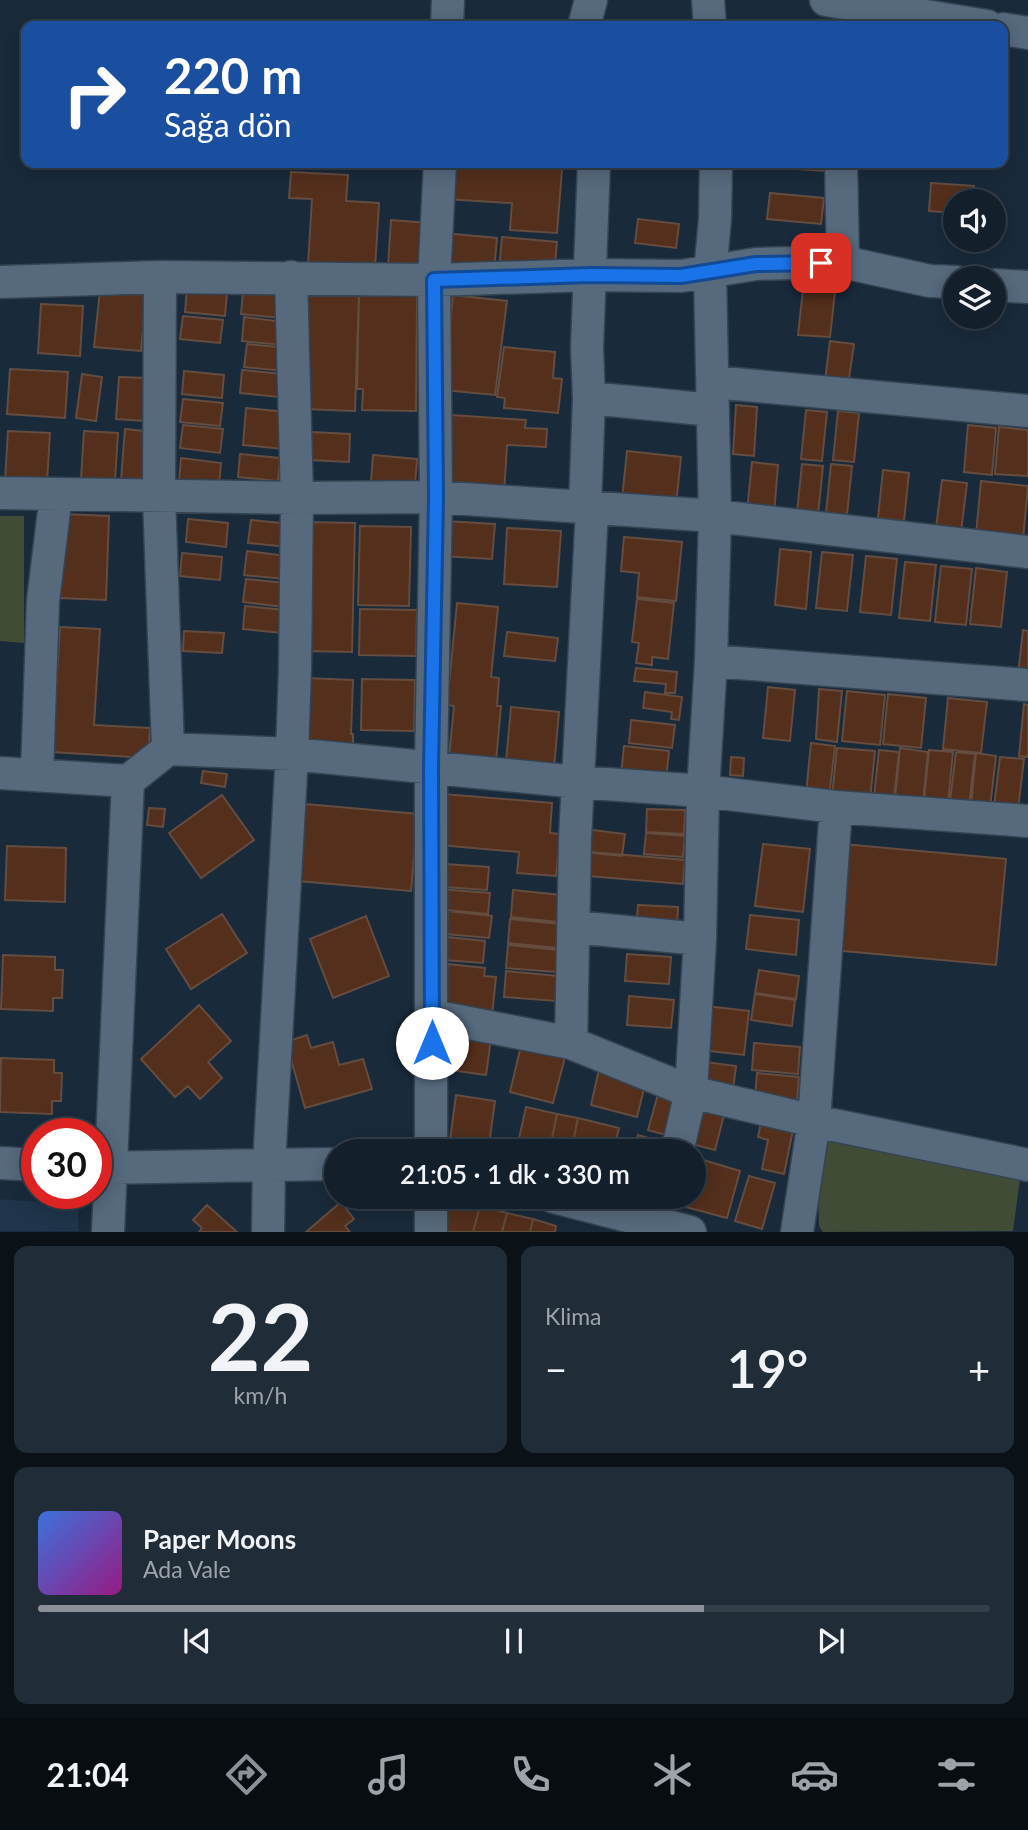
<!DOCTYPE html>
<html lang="tr">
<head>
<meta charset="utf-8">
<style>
  body { margin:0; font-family:Lato,sans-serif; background:#202d38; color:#f1f3f6; height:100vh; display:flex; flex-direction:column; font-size:26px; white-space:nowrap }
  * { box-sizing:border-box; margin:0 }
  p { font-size:23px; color:#9da3a9 }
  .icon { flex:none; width:38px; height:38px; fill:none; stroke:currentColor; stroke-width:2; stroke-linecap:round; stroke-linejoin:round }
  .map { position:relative; height:1232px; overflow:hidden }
  .side { display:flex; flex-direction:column; gap:14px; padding:14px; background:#0a1218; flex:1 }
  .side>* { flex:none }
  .top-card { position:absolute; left:21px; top:21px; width:987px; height:147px; border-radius:14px; box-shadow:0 4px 18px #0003,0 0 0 2px #323e48; background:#1a4fa0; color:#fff; overflow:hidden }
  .fabs { position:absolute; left:943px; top:189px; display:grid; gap:14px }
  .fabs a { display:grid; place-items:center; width:63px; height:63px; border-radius:50%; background:#13202c; box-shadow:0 4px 18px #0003,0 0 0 2px #323e48; font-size:35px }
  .speed { position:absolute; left:21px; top:1118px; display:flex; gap:14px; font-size:35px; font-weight:700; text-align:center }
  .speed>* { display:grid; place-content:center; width:91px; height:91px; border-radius:50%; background:#13202c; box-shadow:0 4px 18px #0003,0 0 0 2px #323e48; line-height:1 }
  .speed .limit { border:10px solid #d22; background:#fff; color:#111 }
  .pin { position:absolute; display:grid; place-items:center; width:60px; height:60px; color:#fff; margin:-30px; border-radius:14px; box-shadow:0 4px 10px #0006 }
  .me { position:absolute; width:77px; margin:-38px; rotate:0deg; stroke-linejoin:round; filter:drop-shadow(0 0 5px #0008) }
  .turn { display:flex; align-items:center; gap:24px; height:147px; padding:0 28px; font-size:32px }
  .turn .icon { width:91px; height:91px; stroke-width:2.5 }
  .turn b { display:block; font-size:49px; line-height:60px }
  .big { font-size:52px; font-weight:600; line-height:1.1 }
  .side .tile { flex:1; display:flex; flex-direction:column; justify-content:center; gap:10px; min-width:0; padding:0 24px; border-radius:14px; background:#202d38 }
  .side .dial { align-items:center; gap:0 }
  .dial b { font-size:91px; line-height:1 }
  .song { display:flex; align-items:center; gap:21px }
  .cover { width:84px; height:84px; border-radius:10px; background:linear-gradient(135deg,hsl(220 70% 55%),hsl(310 70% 35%)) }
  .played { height:7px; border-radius:4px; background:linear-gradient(90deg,#8c9099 70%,#323e48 70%) }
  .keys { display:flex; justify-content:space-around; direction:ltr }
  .heat { display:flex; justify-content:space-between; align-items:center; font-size:38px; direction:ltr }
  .side .tiles { flex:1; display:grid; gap:14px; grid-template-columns:1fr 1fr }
  .tile:last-child { grid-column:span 2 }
  .trip { position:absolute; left:324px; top:1139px; width:382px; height:70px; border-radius:35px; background:#13202c; box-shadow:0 4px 18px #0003,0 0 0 2px #323e48; font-weight:600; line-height:70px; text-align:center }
  .tabs { display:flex; height:112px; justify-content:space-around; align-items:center; background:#080d12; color:#9da3a9 }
  .tabs .icon { width:49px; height:49px }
  .tabs .selected { color:#8c9099 }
  .tabs b { font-size:32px; color:#f1f3f6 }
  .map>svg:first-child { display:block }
  .built { fill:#1f354b }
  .green { fill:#404c35 }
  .building { fill:#532f1c; stroke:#644c3f; stroke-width:2 }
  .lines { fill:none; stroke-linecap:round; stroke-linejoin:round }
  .minor-casing { stroke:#354452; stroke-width:35 }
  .minor { stroke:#56697d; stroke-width:32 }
  .route-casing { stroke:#114b97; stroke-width:18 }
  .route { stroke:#1a73e8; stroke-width:12 }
</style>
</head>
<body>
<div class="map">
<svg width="1028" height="1232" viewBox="0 0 1028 1232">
  <rect width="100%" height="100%" fill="#192a3b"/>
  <path class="built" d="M0 1199 78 1205V1231H0Z"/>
  <path class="green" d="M0 516H24V643L0 641Z
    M831 1134 1020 1179 1013 1231 823 1232 819 1226C819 1197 813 1158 831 1134Z"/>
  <path class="building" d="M778 21 829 25V26H777Z
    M447 163H513V166L562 169 557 233 510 230 512 203 444 199Z
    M770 163H824L823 171 770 167Z
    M291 172 348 175 346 201 379 203 375 269 308 265 312 199 289 198Z
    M931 183 974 186 973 201H956V213L929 211Z
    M770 193 824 198 821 224 767 219Z
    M638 219 679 224 676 248 635 243Z
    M391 220 429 223 425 270 388 266Z
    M443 233 497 238 494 271 440 266Z
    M502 237 557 242 554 274 499 269Z
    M804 280 836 283 830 337 798 335Z
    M187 288 227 293 225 316 185 312Z
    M100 290 146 294 141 351 94 347Z
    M243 291 284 295 281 318 241 314Z
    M299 292 359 294 355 411 304 409Z
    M359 295 417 296 416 411 362 410 363 389H357Z
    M453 295 507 301 495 395 444 390Z
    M41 304 83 306 80 356 38 353Z
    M183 316 223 320 220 343 180 339Z
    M244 317 284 322 282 345 242 341Z
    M830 341 854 344 847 392 824 389Z
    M247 344 287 348 284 371 244 367Z
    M504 347 555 352 553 378 562 379 558 413 504 408 505 398 497 397Z
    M10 369 68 372 65 418 7 414Z
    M242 370 283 374 280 397 240 393Z
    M184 371 224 375 222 398 182 394Z
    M82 374 102 377 96 421 76 418Z
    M119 377 147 378 145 421 116 419Z
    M183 399 223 403 220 426 180 422Z
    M736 405 757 407 754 456 733 454Z
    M246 408 286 412 283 449 243 445Z
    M806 410 827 412 822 461 801 459Z
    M838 411 859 413 854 462 833 460Z
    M451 415 526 420 525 428 547 429 546 447 507 445 504 494 447 490Z
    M183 425 223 429 220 453 180 448Z
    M968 425 996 428 992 475 964 472Z
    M999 427 1028 430V476L995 474Z
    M125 429 154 432 150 482 121 480Z
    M8 431 50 433 47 482 5 480Z
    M84 431 118 433 115 480 81 478Z
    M312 432 350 434 349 462 310 460Z
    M627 451 681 457 676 505 622 499Z
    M240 454 280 458 278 481 238 477Z
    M373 455 417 459 415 485 371 481Z
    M181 458 221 463 219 486 179 482Z
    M752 462 778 465 774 514 747 511Z
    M802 464 823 466 818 515 797 513Z
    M831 464 852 466 847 515 826 513Z
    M883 470 909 473 904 521 878 518Z
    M942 480 967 483 961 532 936 528Z
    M981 481 1028 486 1023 539 976 534Z
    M63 514 109 516 106 600 60 598Z
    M188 519 228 523 226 547 186 542Z
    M251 520 290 524 288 547 248 543Z
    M445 521 495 524 492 559 442 556Z
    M307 522 355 523 352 652 305 651Z
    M360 526 411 527 409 606 358 605Z
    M507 528 561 531 557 587 504 584Z
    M624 537 682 542 676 601 637 597 639 573 621 571Z
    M780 549 811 552 806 609 775 605Z
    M247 551 287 556 285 579 244 575Z
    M822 552 853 555 847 611 816 608Z
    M182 553 222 557 220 580 180 576Z
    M866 556 897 559 891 615 860 612Z
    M905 562 936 565 930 621 899 618Z
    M941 566 972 569 966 625 935 622Z
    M976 568 1007 572 1001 627 970 624Z
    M246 579 285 583 283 607 243 602Z
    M637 599 674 603 668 659 652 657V665L636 663 639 643 632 642Z
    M457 603 498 607 491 677 499 678 497 706H501L496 761 449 757 454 706 447 705Z
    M245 606 285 610 282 633 243 629Z
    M360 609 417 610 416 656 359 655Z
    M60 627 100 629 94 725 150 728 148 758 52 752Z
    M1023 630 1028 631V676L1018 675Z
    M184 631 224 633 222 653 183 651Z
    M507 632 558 638 555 661 504 656Z
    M636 668 677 672 675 693H665L666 684 634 681Z
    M305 678 353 680 351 734H353V756L303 743Z
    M362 679 415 680 414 731 361 730Z
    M768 687 795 690 790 741 763 738Z
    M819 689 842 691 837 742 816 739Z
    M847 691 885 695 880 745 842 741Z
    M645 692 682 697 679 720 671 719 672 712 643 708Z
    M888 694 926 698 921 748 883 744Z
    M948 698 987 702 981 753 943 749Z
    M1024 704 1028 705V757L1019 756Z
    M511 707 559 712 554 767 506 762Z
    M631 720 675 725 672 748 629 743Z
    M811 743 835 746 829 797 806 794Z
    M624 746 669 751 666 780 621 775Z
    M837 748 875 751 870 800 832 796Z
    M900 748 928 752 923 802 895 799Z
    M879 750 899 752 894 799 874 797Z
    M929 750 953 752 948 803 924 801Z
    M956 752 975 754 969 805 950 802Z
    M976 753 996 756 990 808 971 806Z
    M731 757 744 758 743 776 730 775Z
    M1000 757 1024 759 1018 810 994 807Z
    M203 771 227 774 225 787 201 783Z
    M443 794 552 803 550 833 560 834 556 876 517 873 519 852 439 845Z
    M222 795 254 840 201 878 169 833Z
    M305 804 418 814 411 891 298 881Z
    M149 808 165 809 163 827 147 825Z
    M647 809 685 810 684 834 646 832Z
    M585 829 625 834 622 856 583 852Z
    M646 833 685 836 683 857 644 854Z
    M763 844 810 849 803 912 755 906Z
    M843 844 1006 859 996 965 833 950Z
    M7 846 66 848 65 902 5 900Z
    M590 852 685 860 683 884 588 876Z
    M445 864 489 867 487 890 443 887Z
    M438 889 490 893 488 914 436 909Z
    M513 890 561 895 558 922 511 917Z
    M638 905 678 907 677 930 636 928Z
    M448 911 492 916 489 938 446 934Z
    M222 914 247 953 191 989 166 949Z
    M750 915 799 920 796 955 746 949Z
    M366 916 389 976 333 998 310 939Z
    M510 919 560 924 558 948 508 943Z
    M447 937 485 941 483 963 445 960Z
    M508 945 558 950 556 972 506 968Z
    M627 954 671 957 669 984 625 981Z
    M3 955 55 957V970H63L62 998H53V1011L1 1009Z
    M448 964 485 968 484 976 496 977 492 1016 443 1010Z
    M759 970 799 976 796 999 755 993Z
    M506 971 558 976 556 1001 504 997Z
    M755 994 795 1000 792 1026 751 1020Z
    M629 996 674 1000 671 1028 627 1025Z
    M199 1005 231 1041 208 1062 222 1078 200 1099 188 1086 175 1097 141 1059Z
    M706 1006 749 1011 744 1055 701 1050Z
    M462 1027 492 1031 486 1075 457 1071Z
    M307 1035 311 1048 333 1042 339 1065 363 1059 372 1089 305 1108 286 1042Z
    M754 1043 800 1047 798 1074 752 1070Z
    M521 1046 565 1057 553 1103 510 1092Z
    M1 1058 54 1060V1073H62L61 1101H52V1114L0 1112Z
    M698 1061 736 1066 733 1090 695 1086Z
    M600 1065 647 1077 637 1117 591 1105Z
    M757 1073 799 1077 797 1101 755 1097Z
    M660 1087 682 1093 670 1136 648 1130Z
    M456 1095 495 1101 489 1145 450 1140Z
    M699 1100 726 1107 715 1150 688 1143Z
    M526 1107 557 1114 549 1152H516Z
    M557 1114 578 1118 571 1152H549Z
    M578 1118 619 1128 613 1152H571Z
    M762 1118 794 1125 784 1174 762 1169 768 1140 758 1137Z
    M638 1135 667 1143 665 1152H633Z
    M700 1159 740 1171 727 1218 686 1207 689 1197H693V1183Z
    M749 1176 775 1183 762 1229 735 1221Z
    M445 1197 480 1206 473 1232H436Z
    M341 1202 354 1219 345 1226 350 1232H306Z
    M207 1205 237 1232H199L202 1228 193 1220Z
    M480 1206 507 1213 502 1232H473Z
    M507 1213 533 1219 530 1232H502Z
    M533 1219 556 1226 555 1232H530Z"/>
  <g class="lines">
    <g class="minor-casing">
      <path id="minor" d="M708 0 710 26
        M826 0 987 26
        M447 26 448 0
        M584 26 591 0
        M1003 29 1028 33
        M841 163 843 262 930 281 956 282
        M160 277 159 496 168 749
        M0 282 160 277 434 280 591 275 681 276 756 264 843 262
        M994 285 1028 287
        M713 382 1028 411
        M589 398 713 410
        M0 493 297 498 436 497 715 516 1028 552
        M585 508 589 398 587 348 594 163
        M711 661 1028 685
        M0 773 128 781 168 749 292 754 578 782 703 791 836 807 1028 821
        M37 774 43 601 56 495
        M574 927 700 939
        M433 1016 571 1043 691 1092 814 1121 1028 1165
        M571 1043 575 839 592 509
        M431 1152V768L436 497 434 280 440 163
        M677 1152 691 1092 700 939 703 791 711 661 715 516 710 273 715 219 716 163
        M0 1163 37 1165
        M96 1168 336 1164
        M431 1197V1232
        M554 1197 690 1232
        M108 1232 128 781
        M268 1232 269 1164 292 754 295 669 297 498 291 277
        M797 1232 814 1121 836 807"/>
    </g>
    <use href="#minor" class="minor"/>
  </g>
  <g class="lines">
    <g class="route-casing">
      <path id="route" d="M432 1043 431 768 436 497 434 280 591 275 681 276 756 264 821 263"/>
    </g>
    <use href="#route" class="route"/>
  </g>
</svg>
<div class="fabs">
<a><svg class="icon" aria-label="sound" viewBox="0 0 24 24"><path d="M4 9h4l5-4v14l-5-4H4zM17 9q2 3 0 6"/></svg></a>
<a><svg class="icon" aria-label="layers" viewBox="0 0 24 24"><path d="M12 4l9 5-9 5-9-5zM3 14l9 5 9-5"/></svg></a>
</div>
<div class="speed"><div class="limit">30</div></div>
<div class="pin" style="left:821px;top:263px;background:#d93025"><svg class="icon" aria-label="arrive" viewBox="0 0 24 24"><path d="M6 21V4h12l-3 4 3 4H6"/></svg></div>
<svg class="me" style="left:432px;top:1043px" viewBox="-20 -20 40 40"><circle r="19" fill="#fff"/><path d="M0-13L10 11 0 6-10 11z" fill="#1a73e8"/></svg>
<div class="trip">21:05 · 1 dk · 330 m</div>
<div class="top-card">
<div class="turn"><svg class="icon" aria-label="right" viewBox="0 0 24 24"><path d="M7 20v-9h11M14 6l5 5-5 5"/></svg><div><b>220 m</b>Sağa dön</div></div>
</div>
</div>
<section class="side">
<div class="tiles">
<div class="tile dial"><b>22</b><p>km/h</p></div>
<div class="tile"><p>Klima</p>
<div class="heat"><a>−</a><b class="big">19°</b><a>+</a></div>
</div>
<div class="tile">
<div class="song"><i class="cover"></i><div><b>Paper Moons</b><p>Ada Vale</p></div></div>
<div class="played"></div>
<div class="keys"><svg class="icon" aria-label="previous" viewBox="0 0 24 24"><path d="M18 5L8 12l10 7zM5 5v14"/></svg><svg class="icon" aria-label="pause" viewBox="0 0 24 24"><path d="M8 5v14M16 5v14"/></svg><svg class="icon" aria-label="next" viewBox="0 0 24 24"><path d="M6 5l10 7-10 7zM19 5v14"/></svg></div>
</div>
</div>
</section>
<nav class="tabs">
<b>21:04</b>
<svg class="icon selected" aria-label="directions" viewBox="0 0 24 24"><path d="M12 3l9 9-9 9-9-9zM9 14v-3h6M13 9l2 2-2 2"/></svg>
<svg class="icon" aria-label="music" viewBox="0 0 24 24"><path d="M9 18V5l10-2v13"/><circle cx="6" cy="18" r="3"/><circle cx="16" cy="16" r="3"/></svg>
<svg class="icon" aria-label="phone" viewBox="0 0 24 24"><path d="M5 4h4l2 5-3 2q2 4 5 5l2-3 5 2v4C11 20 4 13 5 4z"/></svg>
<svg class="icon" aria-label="climate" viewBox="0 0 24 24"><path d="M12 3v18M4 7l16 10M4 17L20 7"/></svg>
<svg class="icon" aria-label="car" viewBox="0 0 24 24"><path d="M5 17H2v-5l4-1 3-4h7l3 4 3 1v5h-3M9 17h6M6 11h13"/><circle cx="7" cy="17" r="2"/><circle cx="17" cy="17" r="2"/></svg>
<svg class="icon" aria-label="filters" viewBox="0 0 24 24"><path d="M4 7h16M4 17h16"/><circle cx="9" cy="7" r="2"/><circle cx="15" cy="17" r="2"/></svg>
</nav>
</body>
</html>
